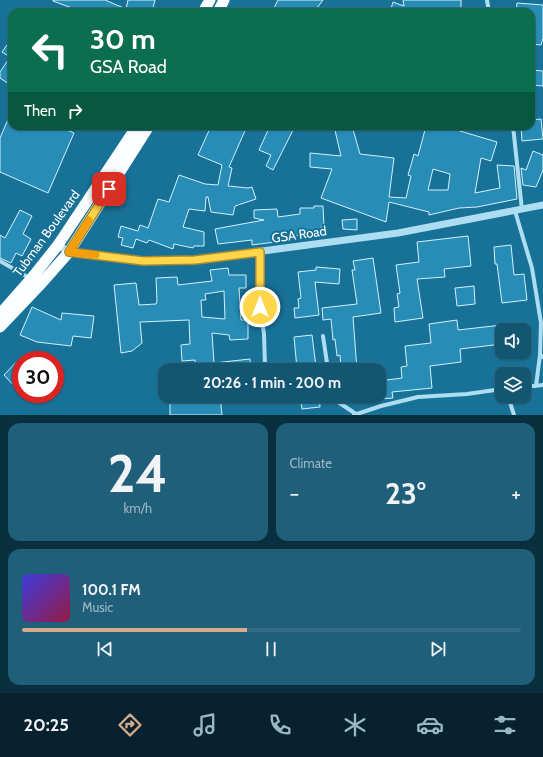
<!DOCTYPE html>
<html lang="en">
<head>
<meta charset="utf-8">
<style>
  body { margin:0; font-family:Cabin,sans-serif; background:#1f5f7a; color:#f1f3f6; height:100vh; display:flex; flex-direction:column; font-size:15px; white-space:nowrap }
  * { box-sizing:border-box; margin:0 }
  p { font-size:13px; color:#9cb7c4 }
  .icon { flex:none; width:22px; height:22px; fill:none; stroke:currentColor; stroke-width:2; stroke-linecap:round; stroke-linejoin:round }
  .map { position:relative; height:415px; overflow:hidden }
  .details { display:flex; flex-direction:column; gap:8px; padding:8px; background:#0a2f3f; flex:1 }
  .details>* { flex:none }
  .guide { position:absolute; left:8px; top:8px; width:527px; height:122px; border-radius:12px; box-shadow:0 1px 3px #0004,0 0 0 1px #316c84; background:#0b6e4f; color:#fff; overflow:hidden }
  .fabs { position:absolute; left:495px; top:323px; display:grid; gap:8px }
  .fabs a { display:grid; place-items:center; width:36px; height:36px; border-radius:8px; background:#125672; box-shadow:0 1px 3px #0004,0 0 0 1px #316c84; font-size:20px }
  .speed { position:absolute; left:12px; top:351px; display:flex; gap:8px; font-size:20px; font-weight:700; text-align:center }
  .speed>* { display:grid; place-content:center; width:52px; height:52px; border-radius:50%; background:#125672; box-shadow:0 1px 3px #0004,0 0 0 1px #316c84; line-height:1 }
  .speed .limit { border:6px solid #d22; background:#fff; color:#111 }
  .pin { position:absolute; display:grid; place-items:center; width:34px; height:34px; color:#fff; margin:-17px; border-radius:8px; box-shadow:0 2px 6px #0006 }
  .me { position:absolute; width:44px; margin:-22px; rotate:0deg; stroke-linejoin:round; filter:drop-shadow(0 0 3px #0008) }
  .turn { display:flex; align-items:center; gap:14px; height:84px; padding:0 16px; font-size:18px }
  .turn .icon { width:52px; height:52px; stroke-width:2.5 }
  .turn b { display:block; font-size:28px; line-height:34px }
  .then { display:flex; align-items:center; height:38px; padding:0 16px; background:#0003; gap:8px; font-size:15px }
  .big { font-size:30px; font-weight:700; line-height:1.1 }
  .details .tile { flex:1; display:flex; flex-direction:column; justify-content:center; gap:6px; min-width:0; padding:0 14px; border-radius:12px; background:#1f5f7a }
  .details .dial { align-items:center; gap:0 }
  .dial b { font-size:52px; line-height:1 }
  .song { display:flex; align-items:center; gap:12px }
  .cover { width:48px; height:48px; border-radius:6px; background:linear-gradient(135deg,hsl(240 70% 55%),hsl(340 70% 35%)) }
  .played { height:4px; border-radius:2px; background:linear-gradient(90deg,#d6ab8b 45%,#316c84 45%) }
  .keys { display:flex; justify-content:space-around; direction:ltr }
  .heat { display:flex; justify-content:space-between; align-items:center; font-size:22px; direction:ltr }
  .details .tiles { flex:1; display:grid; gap:8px; grid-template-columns:1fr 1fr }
  .tile:last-child { grid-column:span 2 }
  .trip { position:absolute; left:158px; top:363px; width:228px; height:40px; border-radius:12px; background:#125672; box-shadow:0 1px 3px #0004,0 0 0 1px #316c84; font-weight:700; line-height:40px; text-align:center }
  .dock { display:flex; height:64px; justify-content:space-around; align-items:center; background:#07222e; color:#9cb7c4 }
  .dock .icon { width:28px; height:28px }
  .dock .selected { color:#d6ab8b }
  .dock b { font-size:18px; color:#f1f3f6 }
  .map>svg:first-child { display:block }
  .building { fill:#278db6; stroke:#d3f0fc; fill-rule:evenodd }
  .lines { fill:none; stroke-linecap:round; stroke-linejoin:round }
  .minor { stroke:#acddf1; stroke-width:4 }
  .tertiary { stroke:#acddf1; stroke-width:7 }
  .trunk { stroke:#fafeff; stroke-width:11 }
  .route-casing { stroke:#a68a30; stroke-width:10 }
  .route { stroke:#ffd54a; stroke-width:7 }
  .slow { stroke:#f59e0b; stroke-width:7 }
  .labels { text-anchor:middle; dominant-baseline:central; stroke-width:4; stroke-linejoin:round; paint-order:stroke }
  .street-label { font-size:13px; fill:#fff; stroke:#187298 }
</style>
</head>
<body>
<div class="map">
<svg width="543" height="415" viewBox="0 0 543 415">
  <rect width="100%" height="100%" fill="#187298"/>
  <path class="building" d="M53 0H105L126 9 128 0H155L152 12H70L72 8 53 1Z
    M278 0H323L314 12H272Z
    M403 0H461V12H390L393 2 404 6Z
    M517 3 543 5V38L541 45 531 44V12H516Z
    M12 38V86L0 78V72L10 57 2 52Z
    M531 70 543 71V86L531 85Z
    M12 110V126H57L74 133 48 193 0 172V138Z
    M541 119 543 139 522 141 521 126H531V120Z
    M211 126H247L229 167 232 168 228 186 248 188 252 187 256 199 235 206 233 215 211 212 208 197H206L205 211 189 209 183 227 204 232V246H194L193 248 174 244 173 249 149 240 147 243 136 239 133 248 121 245 123 238 118 237 121 226 138 231 140 225 148 228 158 199 169 202 179 175 205 184 218 185 222 165 198 155Z
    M270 126H295L273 170 266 166 271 155 259 150Z
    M334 126H352L360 154 394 158 389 197 406 198 411 176 408 175 411 165 414 154 418 156 426 126H450V128L497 142 491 161 481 158 475 193 500 188 497 165 514 166 517 199 477 207 459 208 429 215V212L389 202 386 222 321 198 332 169 310 167V153L341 156ZM433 169 450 174 448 190H428Z
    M533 151 543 155V170L536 187 523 185 521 168 526 170Z
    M314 206H323L324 227H321V235L291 236V240L252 245V240L218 244 215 229 264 220 254 218V210L277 209 278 217 300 214V208H314Z
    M20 210 32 216 23 234 31 239 22 256 16 253 11 263 0 258V235L5 238Z
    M357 219V230L343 229 342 220Z
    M468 236 471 266 444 269 445 277 417 279 423 318 395 322 394 308 399 307 397 294 400 293 396 265 419 262 417 242Z
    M511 245 514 275 524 274 527 300 502 303 497 264H495L494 247Z
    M373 258 381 313 353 317 357 370H341L340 355 337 356 335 339 333 340 331 319 323 320 322 308 357 304 352 270H355L353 261Z
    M316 267 340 269 339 284 315 282 319 315 295 318 294 308H299L298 299 301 298 298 272 316 270Z
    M228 268 229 275H246V288H239L241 320H248V339L230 340 229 335 212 333 214 363 250 359 251 370H195V360L182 361 181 345 190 344 189 320 140 322 142 343 132 351 121 353 114 285 136 283 139 305 156 304 157 301 156 278 177 277 178 285 212 281 210 270ZM224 291 225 319 202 317 201 300H206L205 294Z
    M474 286 475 304 457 306 455 288Z
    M32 307 61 320 62 313 94 316 91 338 73 336 71 346 37 342 20 335Z
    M457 320 458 330 502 325V344L460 349 461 362 430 366 432 388 392 392 393 398 379 399V381L402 378 401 367 407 366 405 346 431 343 429 324Z
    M312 335 316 367 297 369 294 337Z
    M21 357V381L15 387 4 375Z
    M202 396H220L222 415H170V399L202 397Z
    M300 396H319L320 407 302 409Z"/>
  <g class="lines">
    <path class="minor" d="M487 0 489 12
      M513 126 522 210
      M515 211 532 268 541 323 540 355 543 357
      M259 252 260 307 264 334 265 366
      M0 261 31 279
      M323 336 328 370
      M536 386 540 355
      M524 387 543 385
      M333 396 335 400 356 414
      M508 396 514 415
      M354 415 381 406 418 397 467 394 502 389"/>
    <path class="tertiary" d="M58 245 69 252 143 261 195 260 398 233 543 205"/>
    <path class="trunk" d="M203 12 210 0
      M218 12 224 0
      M0 314 31 279 58 245 137 126
      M0 327 39 286 69 252 149 126"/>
  </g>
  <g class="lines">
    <g class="route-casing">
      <path id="route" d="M109 189 69 252 143 261 195 260 260 252V307"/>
    </g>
    <use href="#route" class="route"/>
    <path class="slow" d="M89 220 69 252 96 255"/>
  </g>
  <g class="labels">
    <g class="street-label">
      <text transform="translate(46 233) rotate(-54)">Tubman Boulevard</text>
      <text transform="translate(299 234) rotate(-8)">GSA Road</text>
    </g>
  </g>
</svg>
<div class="fabs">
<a><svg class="icon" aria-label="sound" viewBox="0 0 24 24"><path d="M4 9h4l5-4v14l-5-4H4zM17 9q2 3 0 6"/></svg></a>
<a><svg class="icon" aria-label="layers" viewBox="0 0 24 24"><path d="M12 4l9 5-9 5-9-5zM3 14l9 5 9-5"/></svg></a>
</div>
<div class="speed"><div class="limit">30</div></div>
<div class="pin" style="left:109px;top:189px;background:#d93025"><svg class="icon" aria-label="arrive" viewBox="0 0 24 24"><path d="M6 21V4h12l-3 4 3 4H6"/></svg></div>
<svg class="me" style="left:260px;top:307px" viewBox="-20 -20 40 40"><circle r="17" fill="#ffd54a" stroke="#fff" stroke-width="3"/><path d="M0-11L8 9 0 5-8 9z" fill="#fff"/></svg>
<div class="trip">20:26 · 1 min · 200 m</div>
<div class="guide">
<div class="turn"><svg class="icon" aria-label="left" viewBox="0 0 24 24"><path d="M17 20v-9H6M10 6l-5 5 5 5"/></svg><div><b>30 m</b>GSA Road</div></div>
<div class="then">Then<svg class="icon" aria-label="right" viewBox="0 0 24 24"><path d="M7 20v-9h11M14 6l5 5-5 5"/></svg></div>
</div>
</div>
<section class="details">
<div class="tiles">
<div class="tile dial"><b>24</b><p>km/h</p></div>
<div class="tile"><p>Climate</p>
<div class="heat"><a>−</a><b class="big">23°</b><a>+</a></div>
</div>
<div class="tile">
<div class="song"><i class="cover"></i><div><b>100.1 FM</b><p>Music</p></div></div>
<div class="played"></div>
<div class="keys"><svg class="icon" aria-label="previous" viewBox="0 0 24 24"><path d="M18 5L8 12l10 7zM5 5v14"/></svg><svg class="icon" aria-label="pause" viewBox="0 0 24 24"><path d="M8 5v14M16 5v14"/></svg><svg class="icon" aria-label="next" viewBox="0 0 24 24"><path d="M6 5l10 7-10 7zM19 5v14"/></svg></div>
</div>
</div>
</section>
<nav class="dock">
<b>20:25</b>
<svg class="icon selected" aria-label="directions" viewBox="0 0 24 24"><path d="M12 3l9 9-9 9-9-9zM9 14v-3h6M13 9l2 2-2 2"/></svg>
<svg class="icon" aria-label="music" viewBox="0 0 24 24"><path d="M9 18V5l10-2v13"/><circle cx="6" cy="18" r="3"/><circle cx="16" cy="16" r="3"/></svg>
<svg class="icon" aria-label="phone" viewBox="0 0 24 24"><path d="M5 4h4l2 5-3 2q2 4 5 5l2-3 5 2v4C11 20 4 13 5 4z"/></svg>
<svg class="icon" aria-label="climate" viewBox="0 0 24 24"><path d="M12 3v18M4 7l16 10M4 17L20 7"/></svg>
<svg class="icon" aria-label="car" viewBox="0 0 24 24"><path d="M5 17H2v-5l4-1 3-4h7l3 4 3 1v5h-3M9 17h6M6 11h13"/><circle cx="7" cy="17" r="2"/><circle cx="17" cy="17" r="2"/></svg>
<svg class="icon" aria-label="filters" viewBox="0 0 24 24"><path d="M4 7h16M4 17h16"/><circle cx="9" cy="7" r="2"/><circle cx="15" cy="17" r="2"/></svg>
</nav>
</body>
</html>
